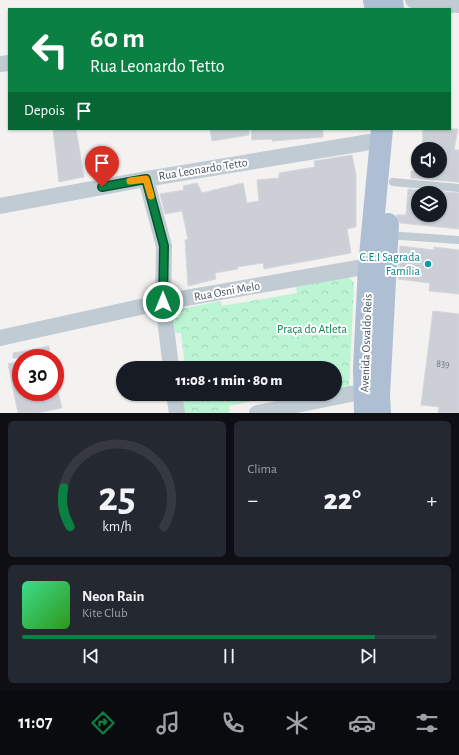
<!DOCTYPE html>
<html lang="pt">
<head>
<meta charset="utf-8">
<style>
  body { margin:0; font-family:"Alegreya Sans",sans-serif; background:#242831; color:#f1f3f6; height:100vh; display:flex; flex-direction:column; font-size:15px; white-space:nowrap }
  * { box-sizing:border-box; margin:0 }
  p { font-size:13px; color:#9ea1a6 }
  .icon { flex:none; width:22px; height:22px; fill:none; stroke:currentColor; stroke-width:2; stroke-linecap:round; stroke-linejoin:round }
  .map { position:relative; height:413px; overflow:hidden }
  .panel { display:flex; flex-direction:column; gap:8px; padding:8px; background:#0d0f14; flex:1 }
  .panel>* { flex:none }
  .hud { position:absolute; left:8px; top:8px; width:443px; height:122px; border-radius:0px; box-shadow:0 1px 3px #0004; background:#0b8043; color:#fff; overflow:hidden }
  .buttons { position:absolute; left:411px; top:142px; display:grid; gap:8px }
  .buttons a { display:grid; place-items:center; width:36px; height:36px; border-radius:50%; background:#171b24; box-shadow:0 1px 3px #0004; font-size:20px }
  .speed { position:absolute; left:12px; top:349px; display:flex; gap:8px; font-size:20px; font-weight:700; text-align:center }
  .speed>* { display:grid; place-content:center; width:52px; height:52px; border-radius:50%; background:#171b24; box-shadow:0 1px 3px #0004; line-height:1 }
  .speed .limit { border:6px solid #d22; background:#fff; color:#111 }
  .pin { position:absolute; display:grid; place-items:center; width:34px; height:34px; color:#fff; margin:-41px -17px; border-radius:50% 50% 50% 0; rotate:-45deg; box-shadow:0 0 4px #0007 }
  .pin .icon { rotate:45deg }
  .me { position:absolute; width:44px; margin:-22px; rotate:0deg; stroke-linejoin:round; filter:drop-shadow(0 0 3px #0008) }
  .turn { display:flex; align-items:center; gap:14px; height:84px; padding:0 16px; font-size:18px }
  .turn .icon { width:52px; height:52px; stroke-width:2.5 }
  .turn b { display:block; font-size:28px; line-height:34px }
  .then { display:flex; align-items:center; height:38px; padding:0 16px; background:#0003; gap:8px; font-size:15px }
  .big { font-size:30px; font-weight:800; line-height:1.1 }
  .panel .tile { flex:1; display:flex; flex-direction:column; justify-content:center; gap:6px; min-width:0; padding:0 14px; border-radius:6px; background:#242831 }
  .panel .dial { align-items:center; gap:0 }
  .dial svg { height:104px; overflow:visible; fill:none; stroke:#363941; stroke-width:7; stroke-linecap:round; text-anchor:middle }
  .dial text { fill:#f1f3f6; stroke:none }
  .song { display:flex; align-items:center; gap:12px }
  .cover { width:48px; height:48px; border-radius:6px; background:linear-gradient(135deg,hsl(150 70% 55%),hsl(110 70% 35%)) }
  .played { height:4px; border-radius:2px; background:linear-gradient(90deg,#0b8043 85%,#363941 85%) }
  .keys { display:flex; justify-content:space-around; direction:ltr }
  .heat { display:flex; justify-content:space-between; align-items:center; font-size:22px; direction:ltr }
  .panel .tiles { flex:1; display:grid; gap:8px; grid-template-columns:1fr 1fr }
  .tile:last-child { grid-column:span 2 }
  .trip { position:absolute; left:116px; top:361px; width:226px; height:40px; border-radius:20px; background:#171b24; box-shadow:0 1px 3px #0004; font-weight:800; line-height:40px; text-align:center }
  .dock { display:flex; height:64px; justify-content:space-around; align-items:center; background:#090b0e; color:#9ea1a6 }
  .dock .icon { width:28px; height:28px }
  .dock .selected { color:#0b8043 }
  .dock b { font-size:18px; color:#f1f3f6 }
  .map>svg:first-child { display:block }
  .forest { fill:url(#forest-crowns) }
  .building { fill:#ccd0d6; stroke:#d4d7dd; fill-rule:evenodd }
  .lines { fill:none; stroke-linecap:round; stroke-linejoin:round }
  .lane { stroke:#c0cbd4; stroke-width:8 }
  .street { stroke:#c0cbd4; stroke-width:16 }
  .primary { stroke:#aebfd3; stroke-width:22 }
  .route-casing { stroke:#07532c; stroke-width:10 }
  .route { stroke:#0b8043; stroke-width:7 }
  .slow { stroke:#f59e0b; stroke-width:7 }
  .culture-dot { fill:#0f9aa8; stroke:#fff; stroke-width:1.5 }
  .labels { text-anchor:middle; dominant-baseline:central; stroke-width:4; stroke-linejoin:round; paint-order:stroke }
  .number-label { font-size:10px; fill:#68727e }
  .street-label { font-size:12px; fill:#465361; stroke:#fff }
  .culture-label { font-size:12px; fill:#0d838f; stroke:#fff; text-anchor:end }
  .park-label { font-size:12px; fill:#0c874f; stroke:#fff }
</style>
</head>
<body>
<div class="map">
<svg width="459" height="413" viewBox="0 0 459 413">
  <defs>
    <pattern id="forest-crowns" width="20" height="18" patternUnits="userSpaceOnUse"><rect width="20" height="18" fill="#bbf5d4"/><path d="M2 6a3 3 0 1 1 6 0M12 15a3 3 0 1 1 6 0" fill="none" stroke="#a2d4b9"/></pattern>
  </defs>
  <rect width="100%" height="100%" fill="#f4f1f1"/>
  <path class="forest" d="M347 277 352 280 354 284 349 388 335 390V368H185L181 333H175L173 317 180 309 221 301 222 306 297 293 296 287Z
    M181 394H287L229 406 230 412 227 413H184Z"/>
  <path class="building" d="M53 129H76L84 177 59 182Z
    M210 129H249V135L212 141Z
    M251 129H323V137L272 141V139L252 140Z
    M423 129H458L454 150H459V182L411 178V171H440V149H422Z
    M352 155 356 175V227L347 229 351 253 264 269 263 263 237 267 238 269 215 273 216 279 188 286 185 240 188 239 182 211 165 214 160 194 184 190 183 186 197 183 202 193 243 183 247 203 259 201 257 180 279 178V173L315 167 314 161Z
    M408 189 459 193V229L400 223 396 215H406ZM418 193H440V215H418Z
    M400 246 434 250V247L459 250V294L429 291 430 283 398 279Z
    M433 311 459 314V413H438L439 407 421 405Z
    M49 346 51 358H13V353Z
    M21 361V392H58L62 408 37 413H18L8 364Z"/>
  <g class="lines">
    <path class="lane" d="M393 182 459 188
      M387 235 459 240"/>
    <path class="street" d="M413 0 422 3 459 5
      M0 64 9 63
      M146 179 164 246 163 302 171 368
      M0 206 146 179 382 140
      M0 338 163 302 369 266H379
      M174 394 177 413
      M257 413 375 389"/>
    <path class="primary" d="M374 0 376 9
      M392 0 393 9
      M365 413 364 369 369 266 382 129
      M380 413 379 395 388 224"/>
  </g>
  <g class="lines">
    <g class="route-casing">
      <path id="route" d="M102 187 146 179 164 246 163 302"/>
    </g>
    <use href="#route" class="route"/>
    <path class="slow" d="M130 181 146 179 151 196"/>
  </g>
  <circle class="culture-dot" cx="428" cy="264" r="4"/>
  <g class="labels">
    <g class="number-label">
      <text x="443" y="364">839</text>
    </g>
    <g class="street-label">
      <text transform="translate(203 169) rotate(-9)">Rua Leonardo Tetto</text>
      <text transform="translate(227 291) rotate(-10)">Rua Osni Melo</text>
      <text transform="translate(366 343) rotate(-88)">Avenida Osvaldo Reis</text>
    </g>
    <g class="culture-label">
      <text x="420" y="257">C.E.I Sagrada<tspan x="420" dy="14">Família</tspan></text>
    </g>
    <g class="park-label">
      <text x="312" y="329">Praça do Atleta</text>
    </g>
  </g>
</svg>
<div class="buttons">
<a><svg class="icon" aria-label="sound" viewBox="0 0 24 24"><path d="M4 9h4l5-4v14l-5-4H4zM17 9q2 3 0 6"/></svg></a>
<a><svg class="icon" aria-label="layers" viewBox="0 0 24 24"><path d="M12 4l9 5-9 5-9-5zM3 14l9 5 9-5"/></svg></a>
</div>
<div class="speed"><div class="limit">30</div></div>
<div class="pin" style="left:102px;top:187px;background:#d93025"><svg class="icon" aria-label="arrive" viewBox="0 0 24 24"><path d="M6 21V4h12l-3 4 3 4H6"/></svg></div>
<svg class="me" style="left:163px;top:302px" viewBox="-20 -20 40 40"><circle r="17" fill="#0b8043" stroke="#fff" stroke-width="3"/><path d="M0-11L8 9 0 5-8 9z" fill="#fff"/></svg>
<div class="trip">11:08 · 1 min · 80 m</div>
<div class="hud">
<div class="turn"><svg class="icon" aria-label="left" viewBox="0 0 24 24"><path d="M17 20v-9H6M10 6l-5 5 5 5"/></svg><div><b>60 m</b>Rua Leonardo Tetto</div></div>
<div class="then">Depois<svg class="icon" aria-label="arrive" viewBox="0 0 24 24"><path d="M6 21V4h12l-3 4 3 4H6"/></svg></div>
</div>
</div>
<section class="panel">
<div class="tiles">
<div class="tile dial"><svg viewBox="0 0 100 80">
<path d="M14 69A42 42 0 1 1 86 69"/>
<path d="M14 69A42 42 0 0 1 9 39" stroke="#0b8043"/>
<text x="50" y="56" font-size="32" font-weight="700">25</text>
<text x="50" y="72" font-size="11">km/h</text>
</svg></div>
<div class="tile"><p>Clima</p>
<div class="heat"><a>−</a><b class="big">22°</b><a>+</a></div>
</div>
<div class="tile">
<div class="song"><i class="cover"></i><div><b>Neon Rain</b><p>Kite Club</p></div></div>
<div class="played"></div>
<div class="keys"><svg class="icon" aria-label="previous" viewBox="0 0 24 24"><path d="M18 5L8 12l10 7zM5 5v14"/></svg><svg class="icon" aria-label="pause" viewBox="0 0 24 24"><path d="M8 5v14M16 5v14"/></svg><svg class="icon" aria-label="next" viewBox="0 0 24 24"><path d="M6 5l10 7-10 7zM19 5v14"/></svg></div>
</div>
</div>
</section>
<nav class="dock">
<b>11:07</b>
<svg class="icon selected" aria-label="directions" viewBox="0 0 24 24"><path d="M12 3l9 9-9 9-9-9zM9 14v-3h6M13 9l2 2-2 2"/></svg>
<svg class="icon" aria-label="music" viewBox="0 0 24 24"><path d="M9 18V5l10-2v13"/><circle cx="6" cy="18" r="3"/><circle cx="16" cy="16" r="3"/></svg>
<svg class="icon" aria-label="phone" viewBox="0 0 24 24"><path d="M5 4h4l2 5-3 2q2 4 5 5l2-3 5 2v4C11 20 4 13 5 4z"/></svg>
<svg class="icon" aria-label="climate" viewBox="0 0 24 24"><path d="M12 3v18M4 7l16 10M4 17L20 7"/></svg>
<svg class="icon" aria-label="car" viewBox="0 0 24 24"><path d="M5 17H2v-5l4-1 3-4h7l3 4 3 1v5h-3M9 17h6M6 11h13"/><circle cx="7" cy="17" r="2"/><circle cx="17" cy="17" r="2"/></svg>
<svg class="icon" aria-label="filters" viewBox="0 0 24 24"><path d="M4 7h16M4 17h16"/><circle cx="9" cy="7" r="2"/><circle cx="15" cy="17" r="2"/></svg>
</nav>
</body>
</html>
